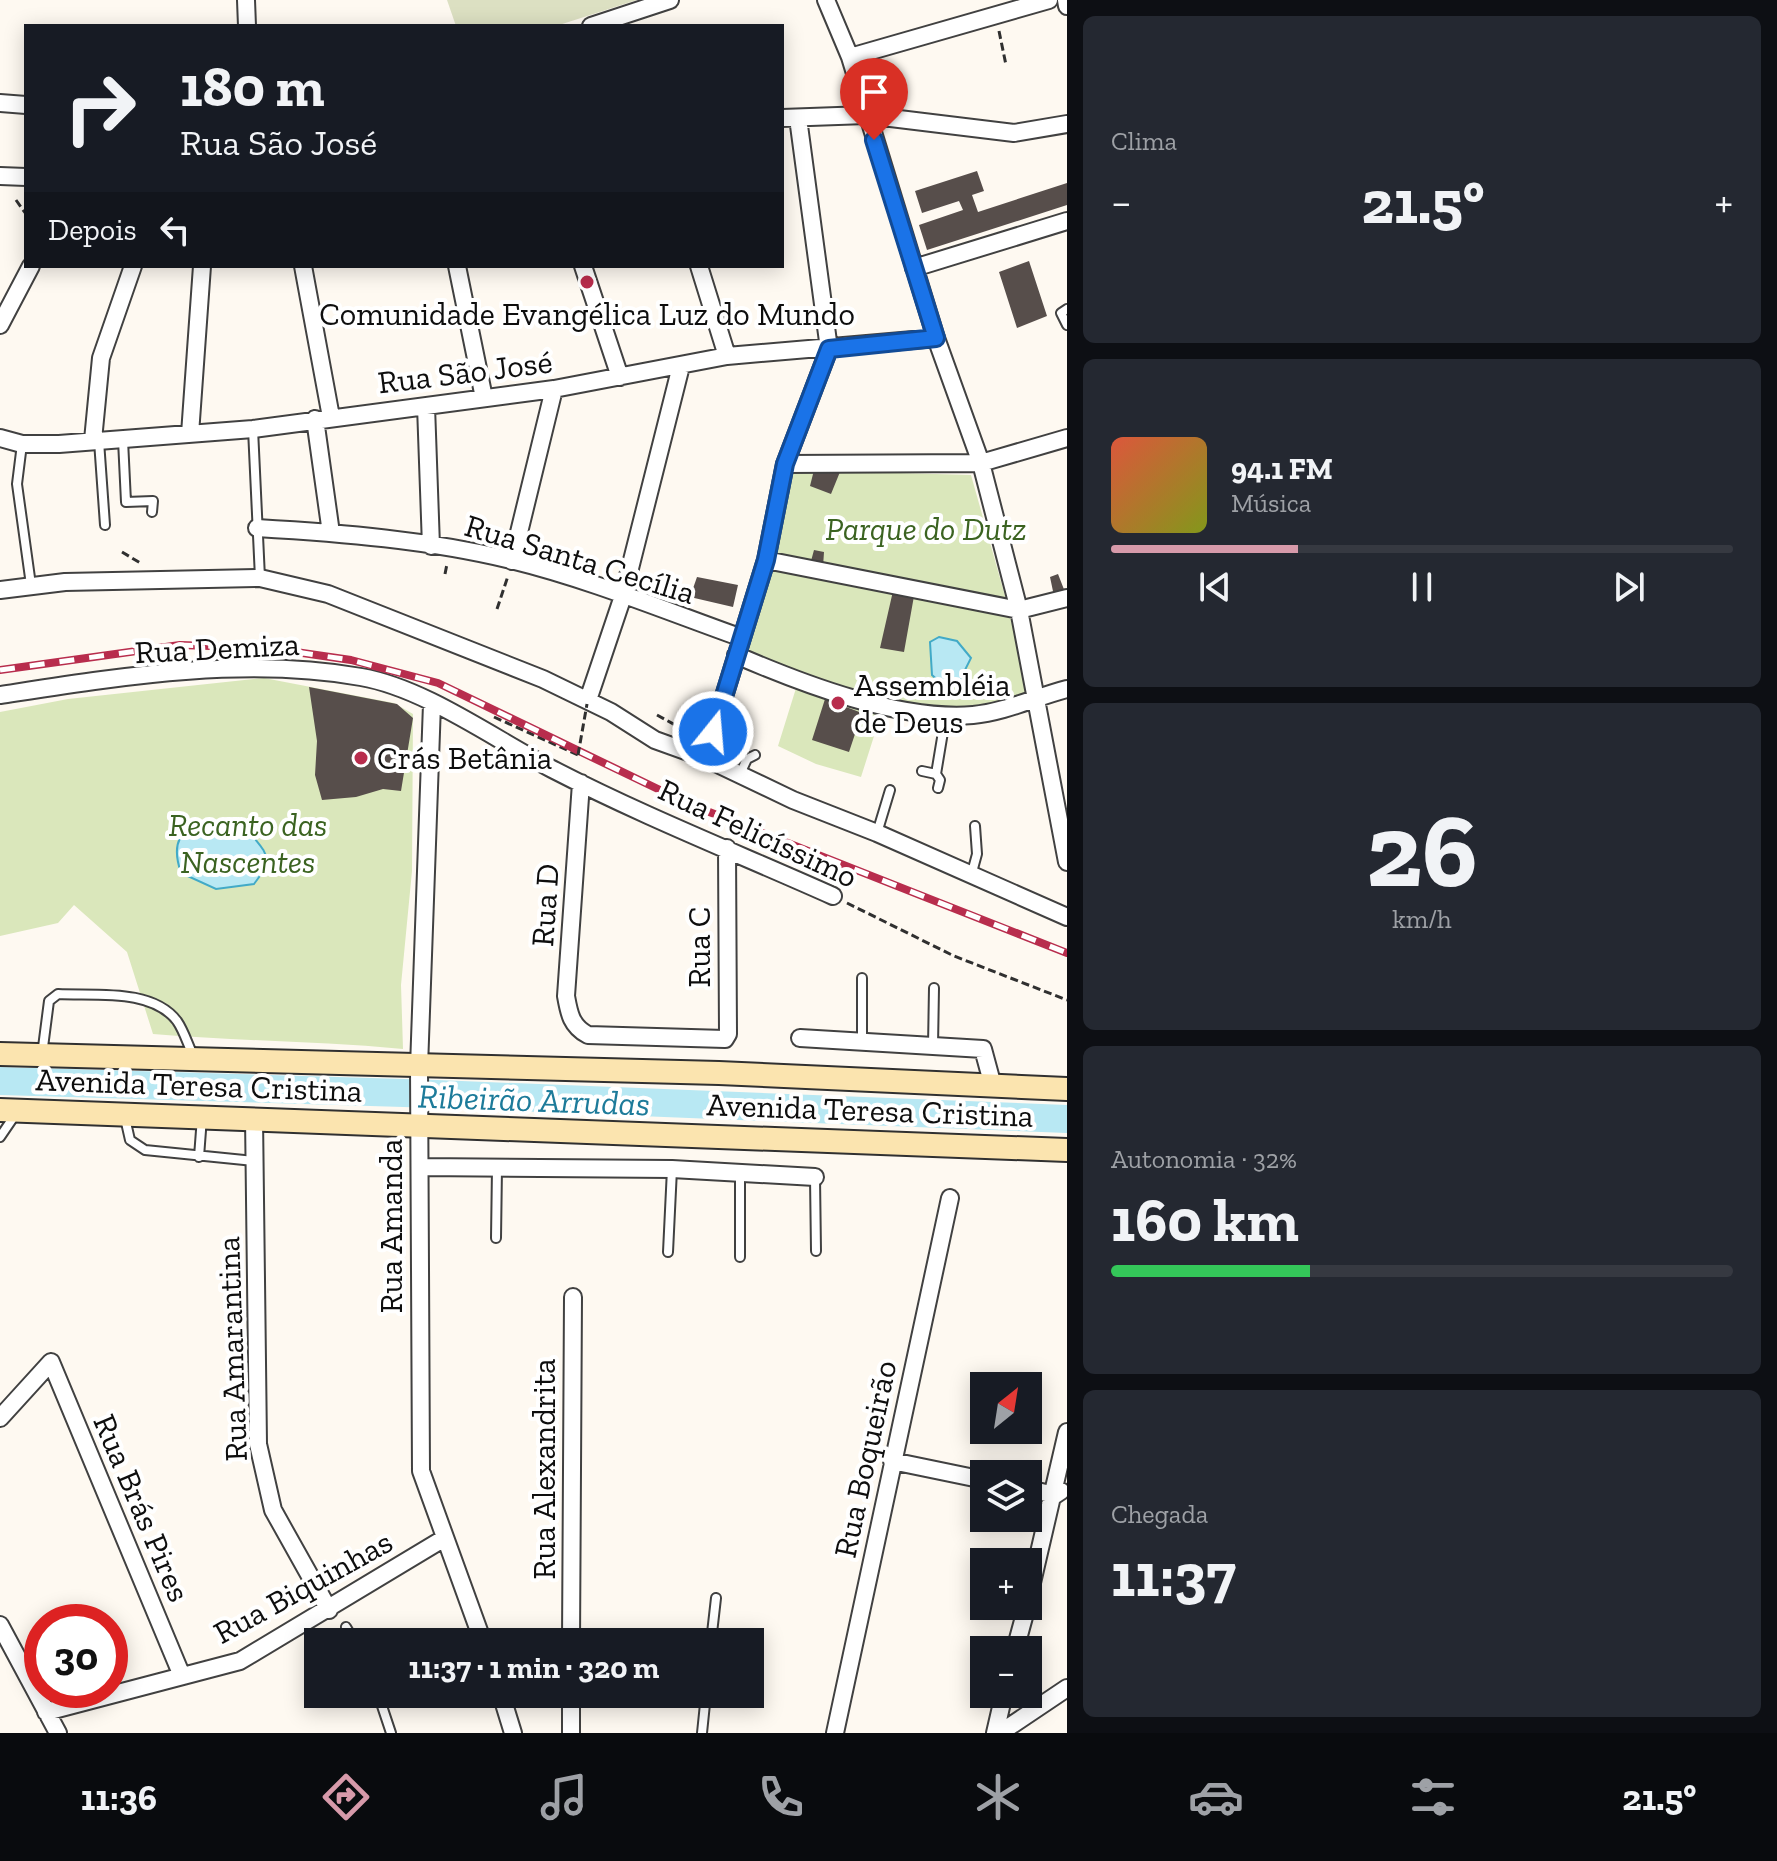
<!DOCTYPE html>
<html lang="pt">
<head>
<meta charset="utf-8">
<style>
  body { margin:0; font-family:"Zilla Slab",serif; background:#242831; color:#f1f3f6; height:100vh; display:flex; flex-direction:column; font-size:30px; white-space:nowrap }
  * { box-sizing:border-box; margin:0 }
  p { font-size:26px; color:#9ea1a6 }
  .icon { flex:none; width:44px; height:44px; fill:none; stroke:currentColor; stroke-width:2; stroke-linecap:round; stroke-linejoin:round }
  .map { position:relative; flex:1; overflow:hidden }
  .side { display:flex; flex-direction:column; gap:16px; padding:16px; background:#0d0f14; width:710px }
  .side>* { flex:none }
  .banner { position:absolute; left:24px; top:24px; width:760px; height:244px; border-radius:0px; box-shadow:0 4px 20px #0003; background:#171b24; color:#f1f3f6; overflow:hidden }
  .needle { width:52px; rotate:30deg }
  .fabs { position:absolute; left:970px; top:1372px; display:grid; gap:16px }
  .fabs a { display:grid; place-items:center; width:72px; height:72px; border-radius:0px; background:#171b24; box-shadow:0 4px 20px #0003; font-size:40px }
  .speed { position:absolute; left:24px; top:1604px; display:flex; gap:16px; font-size:40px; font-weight:700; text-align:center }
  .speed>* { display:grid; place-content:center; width:104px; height:104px; border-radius:50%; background:#171b24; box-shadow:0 4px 20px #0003; line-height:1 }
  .speed .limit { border:12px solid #d22; background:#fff; color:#111 }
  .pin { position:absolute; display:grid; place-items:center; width:68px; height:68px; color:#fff; margin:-82px -34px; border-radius:50% 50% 50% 0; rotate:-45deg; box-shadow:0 0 8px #0007 }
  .pin .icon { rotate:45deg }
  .me { position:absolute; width:88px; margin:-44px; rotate:17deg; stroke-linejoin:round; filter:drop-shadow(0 0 6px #0008) }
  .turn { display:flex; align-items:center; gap:28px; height:168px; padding:0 24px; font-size:36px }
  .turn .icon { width:104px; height:104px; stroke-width:2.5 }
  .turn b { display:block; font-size:56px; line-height:68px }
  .then { display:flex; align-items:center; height:76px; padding:0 24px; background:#0003; gap:16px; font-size:30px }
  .big { font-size:60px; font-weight:800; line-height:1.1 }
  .side .widget { flex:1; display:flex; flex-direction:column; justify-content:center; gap:12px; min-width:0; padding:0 28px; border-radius:12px; background:#242831 }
  .side .dial { align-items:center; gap:0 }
  .dial b { font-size:104px; line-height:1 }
  .song { display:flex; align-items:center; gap:24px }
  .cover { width:96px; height:96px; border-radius:12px; background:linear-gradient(135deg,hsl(10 70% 55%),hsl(70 70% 35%)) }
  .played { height:8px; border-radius:4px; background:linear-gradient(90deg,#d79aaa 30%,#363941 30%) }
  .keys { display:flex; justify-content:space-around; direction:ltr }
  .heat { display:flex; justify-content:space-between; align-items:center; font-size:44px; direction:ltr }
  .charge { height:12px; border-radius:6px; background:linear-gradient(90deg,#34c759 32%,#363941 0) }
  .trip { position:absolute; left:304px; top:1628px; width:460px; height:80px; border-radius:0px; background:#171b24; box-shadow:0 4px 20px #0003; font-weight:800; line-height:80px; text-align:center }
  .menu { display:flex; height:128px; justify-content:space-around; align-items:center; background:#090b0e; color:#9ea1a6 }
  .menu .icon { width:56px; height:56px }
  .menu .on { color:#d79aaa }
  .menu b { font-size:36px; color:#f1f3f6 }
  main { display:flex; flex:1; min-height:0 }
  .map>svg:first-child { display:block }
  .green { fill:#dae7bb }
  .cemetery { fill:#dce0c2 }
  .water { fill:#b8e8f3; stroke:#42aac7; stroke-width:2 }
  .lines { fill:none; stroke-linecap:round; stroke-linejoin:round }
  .river { stroke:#b8e8f3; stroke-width:28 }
  .building { fill:#574e4b }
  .lane-casing { stroke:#414141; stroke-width:12 }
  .street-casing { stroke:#414141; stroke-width:20 }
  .secondary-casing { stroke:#303030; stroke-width:26 }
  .path { stroke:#303030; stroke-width:3; stroke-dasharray:8 4; stroke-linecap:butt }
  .lane { stroke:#fff; stroke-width:8 }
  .street { stroke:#fff; stroke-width:16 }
  .secondary { stroke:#fbe4af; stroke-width:22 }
  .rail-casing { stroke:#b82d4d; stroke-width:8 }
  .rail { stroke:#fff; stroke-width:5; stroke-dasharray:15; stroke-linecap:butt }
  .path-bridge { stroke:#303030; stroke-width:3; stroke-dasharray:8 4; stroke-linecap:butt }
  .route-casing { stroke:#114b97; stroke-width:20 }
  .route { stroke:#1a73e8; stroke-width:14 }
  .poi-dot { fill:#b82d4d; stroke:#fff; stroke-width:3 }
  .labels { text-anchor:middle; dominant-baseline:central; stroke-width:8; stroke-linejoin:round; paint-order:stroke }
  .poi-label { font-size:32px; fill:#0e0e0e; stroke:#fff; text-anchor:start }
  .street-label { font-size:32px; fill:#0e0e0e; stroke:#fff }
  .park-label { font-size:32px; font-style:italic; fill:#3b6321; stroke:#fff }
  .water-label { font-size:34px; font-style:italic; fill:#1d7b9a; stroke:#fff }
</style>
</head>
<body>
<main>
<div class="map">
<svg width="1067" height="1733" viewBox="0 0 1067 1733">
  <rect width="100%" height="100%" fill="#fef9f1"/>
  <path class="green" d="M791 470 971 475 1007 603 773 556Z
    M770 562 886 591 1010 617 1032 694C922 727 844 688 742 653Z
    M264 678 394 703 413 714 412 871 401 985 403 1049C319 1041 237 1041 153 1034L127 952 74 905 58 923 0 936V712L68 699Z
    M797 685 882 711 861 777 816 764 778 746Z"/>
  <path class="cemetery" d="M447 0H637L556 26H456Z"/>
  <path class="water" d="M939 637 957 641 971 658 958 684 941 683 932 675 930 642Z
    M245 822C256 850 281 850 254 884L216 889 181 873C163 820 206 824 245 822Z"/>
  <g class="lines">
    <path class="river" d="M0 1081 437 1094 1067 1119"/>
  </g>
  <path class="building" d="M977 171 984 191 972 195 978 212 1067 183V205L927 250 919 225 963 210 959 201 922 213 915 191Z
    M1029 261 1047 316 1017 328 999 272Z
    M815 466 842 467 831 494 810 486Z
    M814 550 824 552 823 567 811 561Z
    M1058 574 1065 592 1054 596 1050 577Z
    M697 577 738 585 733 607 690 597Z
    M893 591 914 596 904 652 880 648Z
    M309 687 397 704 413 718 401 791 383 789 356 797 322 800 315 775 317 741Z
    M825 699 862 713 849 752 812 740Z"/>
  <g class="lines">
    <g class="lane-casing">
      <path id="lane" d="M1067 309 1061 313 1067 325
        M253 429 260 578
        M123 440 126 502 153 501 152 512
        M99 441 105 525
        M22 444 17 484 31 585
        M922 771 936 774 940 780 938 788
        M740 774 747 759 755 755
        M936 774 946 714
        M877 833 890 790
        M971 876 977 854 975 826
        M862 978V1041
        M933 1046 934 988
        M42 1055 49 1001 58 994C95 996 152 988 177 1021 184 1031 188 1045 193 1055
        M125 1118 130 1140 145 1150 254 1161
        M0 1137 15 1115
        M199 1157 202 1117
        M815 1178 816 1251
        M496 1238 497 1168
        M668 1252 672 1169
        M740 1257V1173
        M346 1627 355 1642
        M711 1642 716 1598
        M378 1694 391 1733
        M702 1733 706 1694"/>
    </g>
    <g class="street-casing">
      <path id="street" d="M246 0 247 26
        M826 0 850 57 936 338 981 463 1019 610 1067 862
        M1066 0 1067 6
        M591 26 670 0
        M850 57 1049 0
        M0 103 26 105
        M782 118 866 115 1014 133 1067 124
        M0 176 26 177
        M303 266 331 417
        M457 266 484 398
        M583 266 620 377
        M699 266 727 356
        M914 268 1067 221
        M0 325 31 266
        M426 406 431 546
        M315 419 331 533
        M190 434 202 266
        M0 438 22 444H59L253 429 554 389 727 356 936 338
        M93 440 101 358 133 266
        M785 464 981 463 1067 438
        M257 528C342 533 428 540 511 560 589 579 666 611 742 638
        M766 560 1019 610 1067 598
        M512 561 554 389
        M0 590 65 582 260 578 328 594 543 679 611 712 655 740 705 758 793 800 877 833 1067 917
        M736 655C803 684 899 721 973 715 1005 712 1036 697 1067 689
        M0 695C118 677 243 656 361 677 425 688 494 739 552 769 643 816 739 854 833 896
        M588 700 623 596 681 366
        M432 704 419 1067 421 1471 483 1642
        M713 732 766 560 785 464 829 349 798 118
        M581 783 566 996C569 1013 571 1026 588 1035L725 1039 728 1034 727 848
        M800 1038 983 1049 993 1086
        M254 1117 258 1444 273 1510 329 1610
        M420 1167 672 1169 815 1177
        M0 1418 51 1362 182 1676
        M892 1461 984 1480
        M1028 1489 1055 1495 1061 1491
        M1028 1600 1067 1432
        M0 1625 58 1733
        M571 1642 573 1297
        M1015 1650 1027 1606
        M501 1694 513 1733
        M46 1712 240 1661 443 1539
        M571 1733V1694
        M835 1733 950 1198
        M995 1733 1004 1694
        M1000 1733 1067 1688"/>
    </g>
    <g class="secondary-casing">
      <path id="secondary" d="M0 1054 719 1073 1067 1089
        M0 1110 1067 1150"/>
    </g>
    <path class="path" d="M999 31 1006 65
      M16 200 26 214
      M122 552 142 564
      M445 574 447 564
      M497 609 508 576
      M657 715 699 738
      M494 717 578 755
      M847 903 954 956 1067 1000"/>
    <use href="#lane" class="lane"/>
    <use href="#street" class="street"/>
    <use href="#secondary" class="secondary"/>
    <g class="rail-casing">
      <path id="rail" d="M0 670 180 645 268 648 351 660 438 683 689 804 1067 953"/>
    </g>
    <use href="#rail" class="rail"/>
    <path class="path-bridge" d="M578 755 587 704"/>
  </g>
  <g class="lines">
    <g class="route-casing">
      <path id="route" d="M713 732 766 560 785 464 829 349 936 338 874 140"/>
    </g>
    <use href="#route" class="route"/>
  </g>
  <g class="poi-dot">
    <circle cx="587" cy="282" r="8"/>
    <circle cx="838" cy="703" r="8"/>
    <circle cx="361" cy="758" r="8"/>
  </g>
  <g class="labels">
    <g class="poi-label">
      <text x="587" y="314" text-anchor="middle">Comunidade Evangélica Luz do Mundo</text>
      <text x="854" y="685">Assembléia<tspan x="854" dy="37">de Deus</tspan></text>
      <text x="377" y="758">Crás Betânia</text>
    </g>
    <g class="street-label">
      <text transform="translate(465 372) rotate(-7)">Rua São José</text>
      <text transform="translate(580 559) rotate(17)">Rua Santa Cecília</text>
      <text transform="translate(217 648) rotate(-3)">Rua Demiza</text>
      <text transform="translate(758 833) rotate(25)">Rua Felicíssimo</text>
      <text transform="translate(545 905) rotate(-86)">Rua D</text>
      <text transform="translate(699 947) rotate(-90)">Rua C</text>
      <text transform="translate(199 1085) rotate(2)">Avenida Teresa Cristina</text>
      <text transform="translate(870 1110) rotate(2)">Avenida Teresa Cristina</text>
      <text transform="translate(391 1226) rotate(-90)">Rua Amanda</text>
      <text transform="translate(232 1349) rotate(-92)">Rua Amarantina</text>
      <text transform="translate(865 1459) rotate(-78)">Rua Boqueirão</text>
      <text transform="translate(544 1469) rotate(-90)">Rua Alexandrita</text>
      <text transform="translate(142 1508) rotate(67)">Rua Brás Pires</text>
      <text transform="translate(303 1587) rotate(-29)">Rua Biquinhas</text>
    </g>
    <g class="park-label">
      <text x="926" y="529">Parque do Dutz</text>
      <text x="248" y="825">Recanto das<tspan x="248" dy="37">Nascentes</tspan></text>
    </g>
    <g class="water-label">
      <text transform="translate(534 1100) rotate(2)">Ribeirão Arrudas</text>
    </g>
  </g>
</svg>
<div class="fabs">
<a><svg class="needle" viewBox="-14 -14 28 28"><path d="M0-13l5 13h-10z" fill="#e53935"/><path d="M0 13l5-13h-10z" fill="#9ea1a6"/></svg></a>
<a><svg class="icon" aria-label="layers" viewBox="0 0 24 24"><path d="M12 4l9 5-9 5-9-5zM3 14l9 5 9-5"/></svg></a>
<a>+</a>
<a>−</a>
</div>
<div class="speed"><div class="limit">30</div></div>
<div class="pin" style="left:874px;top:140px;background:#d93025"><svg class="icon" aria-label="arrive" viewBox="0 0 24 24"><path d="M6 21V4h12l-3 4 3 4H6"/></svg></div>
<svg class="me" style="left:713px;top:732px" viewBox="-20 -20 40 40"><circle r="17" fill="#1a73e8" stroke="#fff" stroke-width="3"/><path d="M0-11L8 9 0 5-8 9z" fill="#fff"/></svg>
<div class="trip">11:37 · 1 min · 320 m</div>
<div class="banner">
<div class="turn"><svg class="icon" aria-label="right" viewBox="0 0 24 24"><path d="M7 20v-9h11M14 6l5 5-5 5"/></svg><div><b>180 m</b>Rua São José</div></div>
<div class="then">Depois<svg class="icon" aria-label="left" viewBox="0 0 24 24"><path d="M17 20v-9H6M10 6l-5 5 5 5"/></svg></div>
</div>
</div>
<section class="side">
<div class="widget"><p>Clima</p>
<div class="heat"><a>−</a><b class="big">21.5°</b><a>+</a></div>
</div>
<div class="widget">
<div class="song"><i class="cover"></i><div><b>94.1 FM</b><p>Música</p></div></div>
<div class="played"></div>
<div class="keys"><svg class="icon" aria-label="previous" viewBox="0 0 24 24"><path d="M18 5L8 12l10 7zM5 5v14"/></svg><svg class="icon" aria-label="pause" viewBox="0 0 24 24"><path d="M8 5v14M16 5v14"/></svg><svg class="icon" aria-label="next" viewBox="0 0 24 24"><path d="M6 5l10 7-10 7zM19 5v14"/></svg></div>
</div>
<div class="widget dial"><b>26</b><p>km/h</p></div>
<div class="widget"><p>Autonomia · 32%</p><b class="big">160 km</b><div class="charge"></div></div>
<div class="widget"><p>Chegada</p><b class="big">11:37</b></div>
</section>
</main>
<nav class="menu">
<b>11:36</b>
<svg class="icon on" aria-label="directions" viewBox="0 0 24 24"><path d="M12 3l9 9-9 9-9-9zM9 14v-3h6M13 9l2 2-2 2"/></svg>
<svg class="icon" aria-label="music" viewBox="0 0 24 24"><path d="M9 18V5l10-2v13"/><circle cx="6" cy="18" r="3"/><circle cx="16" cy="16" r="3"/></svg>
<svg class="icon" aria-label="phone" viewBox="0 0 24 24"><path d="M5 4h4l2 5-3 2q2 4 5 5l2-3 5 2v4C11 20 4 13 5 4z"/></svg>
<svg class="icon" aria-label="climate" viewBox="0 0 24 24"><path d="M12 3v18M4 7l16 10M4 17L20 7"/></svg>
<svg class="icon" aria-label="car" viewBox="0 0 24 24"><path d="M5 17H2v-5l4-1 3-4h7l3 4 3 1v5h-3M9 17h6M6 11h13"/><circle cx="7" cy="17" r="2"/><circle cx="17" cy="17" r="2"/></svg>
<svg class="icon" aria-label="filters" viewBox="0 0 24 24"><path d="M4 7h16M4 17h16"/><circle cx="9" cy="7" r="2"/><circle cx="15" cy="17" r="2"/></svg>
<b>21.5°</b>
</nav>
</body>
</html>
